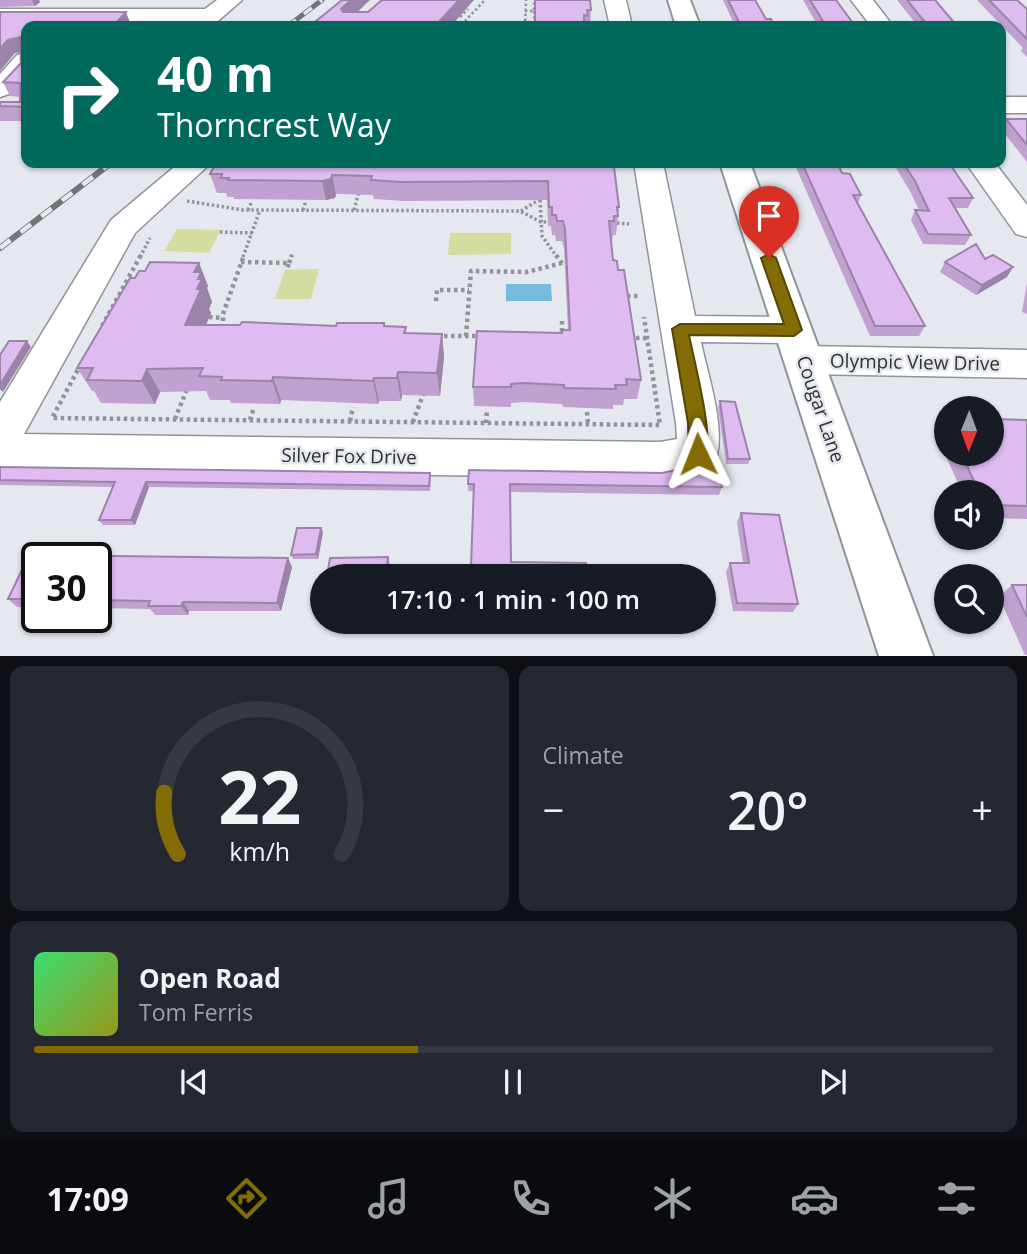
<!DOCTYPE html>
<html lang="en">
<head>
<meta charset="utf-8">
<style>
  body { margin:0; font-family:"Open Sans",sans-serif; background:#242831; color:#f1f3f6; height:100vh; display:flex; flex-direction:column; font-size:26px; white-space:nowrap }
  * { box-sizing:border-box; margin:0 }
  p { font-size:23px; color:#9ea1a6 }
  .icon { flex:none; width:38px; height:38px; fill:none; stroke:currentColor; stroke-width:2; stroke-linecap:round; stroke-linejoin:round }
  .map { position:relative; height:656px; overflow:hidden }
  .details { display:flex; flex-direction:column; gap:10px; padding:10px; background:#0d0f14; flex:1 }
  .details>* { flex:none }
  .guide { position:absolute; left:21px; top:21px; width:985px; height:147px; border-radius:14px; box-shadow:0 2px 5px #0004; background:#00695c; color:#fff; overflow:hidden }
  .needle { width:46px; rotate:181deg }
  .controls { position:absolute; left:934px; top:396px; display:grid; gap:14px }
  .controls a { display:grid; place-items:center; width:70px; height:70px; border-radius:50%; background:#171b24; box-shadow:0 2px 5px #0004; font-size:35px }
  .speed { position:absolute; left:21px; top:542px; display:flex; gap:14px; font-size:35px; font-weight:700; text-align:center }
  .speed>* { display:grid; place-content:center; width:91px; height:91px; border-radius:50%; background:#171b24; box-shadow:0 2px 5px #0004; line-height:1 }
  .speed .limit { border:4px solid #111; border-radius:10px; background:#fff; color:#111 }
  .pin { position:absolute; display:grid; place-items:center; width:60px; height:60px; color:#fff; margin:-72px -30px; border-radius:50% 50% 50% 0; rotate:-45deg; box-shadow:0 0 7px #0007 }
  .pin .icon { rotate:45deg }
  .me { position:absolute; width:77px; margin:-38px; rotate:358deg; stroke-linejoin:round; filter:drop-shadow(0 0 5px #0008) }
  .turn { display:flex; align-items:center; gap:24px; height:147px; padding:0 21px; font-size:32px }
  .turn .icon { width:91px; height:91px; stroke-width:2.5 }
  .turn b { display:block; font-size:49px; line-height:60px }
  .big { font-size:52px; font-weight:600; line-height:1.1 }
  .details .tile { flex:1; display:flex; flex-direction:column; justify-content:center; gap:10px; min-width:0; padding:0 24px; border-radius:14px; background:#242831 }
  .details .dial { align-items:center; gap:0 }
  .dial svg { height:182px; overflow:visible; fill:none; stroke:#363941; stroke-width:7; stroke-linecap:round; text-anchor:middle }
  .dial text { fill:#f1f3f6; stroke:none }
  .song { display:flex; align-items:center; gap:21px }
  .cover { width:84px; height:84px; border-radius:10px; background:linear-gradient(135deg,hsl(140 70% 55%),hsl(60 70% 35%)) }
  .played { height:7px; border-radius:4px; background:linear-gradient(90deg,#836c06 40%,#363941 40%) }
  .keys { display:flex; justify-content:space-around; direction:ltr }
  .heat { display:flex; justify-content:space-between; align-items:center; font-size:38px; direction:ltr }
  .details .tiles { flex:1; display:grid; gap:10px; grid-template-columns:1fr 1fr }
  .tile:last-child { grid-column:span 2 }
  .trip { position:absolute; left:310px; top:564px; width:406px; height:70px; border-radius:35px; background:#171b24; box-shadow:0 2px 5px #0004; font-weight:600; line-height:70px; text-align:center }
  .menu { display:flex; height:112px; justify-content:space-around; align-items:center; background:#090b0e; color:#9ea1a6 }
  .menu .icon { width:49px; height:49px }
  .menu .on { color:#836c06 }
  .menu b { font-size:32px; color:#f1f3f6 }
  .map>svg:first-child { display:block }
  .green { fill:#d5dc9f }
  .water { fill:#75bbdc }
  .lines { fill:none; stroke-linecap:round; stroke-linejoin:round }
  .minor-casing { stroke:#909399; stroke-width:3 }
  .major-casing { stroke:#909399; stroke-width:4 }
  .path-far2 { stroke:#919398; stroke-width:2.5; stroke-dasharray:2.5 2.5; stroke-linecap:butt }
  .path-far1 { stroke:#919398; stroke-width:3.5; stroke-dasharray:2.5 2.5; stroke-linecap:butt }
  .path { stroke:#919398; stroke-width:4.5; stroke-dasharray:3.5 3.5; stroke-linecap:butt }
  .minor { fill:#fff; fill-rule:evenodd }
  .major { fill:#fff; fill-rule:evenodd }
  .rail-far1-casing { stroke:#727478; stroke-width:5 }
  .rail-casing { stroke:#727478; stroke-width:6 }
  .rail-far1 { stroke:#e5e8ef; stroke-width:3.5; stroke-dasharray:10; stroke-linecap:butt }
  .rail { stroke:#e5e8ef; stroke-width:4.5; stroke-dasharray:13; stroke-linecap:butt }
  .wall { fill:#c0a1d0 }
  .shaded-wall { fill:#9c83a9 }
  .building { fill:#dfbbf2; stroke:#9c83a9; stroke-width:2 }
  .route { fill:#836c06; stroke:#554604; stroke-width:2 }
  .labels { text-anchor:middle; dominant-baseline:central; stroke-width:5; stroke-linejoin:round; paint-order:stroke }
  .street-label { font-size:19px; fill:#303134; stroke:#e5e8ef }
</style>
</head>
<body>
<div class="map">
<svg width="1027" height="656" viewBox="0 0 1027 656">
  <rect width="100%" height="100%" fill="#e5e8ef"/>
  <path class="green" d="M177 229 221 230 209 253 164 251Z
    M450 233H511V254L448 255Z
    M319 269 311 299H275L285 270Z"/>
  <path class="water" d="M506 284H551L552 301H506Z"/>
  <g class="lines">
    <g class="minor-casing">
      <path id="minor" d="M217 0H242L218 21 204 22 199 26H175L178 22 0 23V9H205Z
        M604 0H626L632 26H610Z
        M851 0H873L893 26H871Z
        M26 53V75L9 94 0 97V74L17 55Z
        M1001 97H1027V113H1001Z
        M179 163H211L135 233 24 434 660 442 677 439 676 423 634 163H663L695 316 794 317 807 321 812 330 807 339 794 343 701 342C708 377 729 435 713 467L660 478 0 469V402L111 220Z
        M966 163H995L1027 205V237L1016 234Z
        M804 346 1027 350V378L804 374 790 370 785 360 790 350Z"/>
    </g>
    <g class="major-casing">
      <path id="major" d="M668 0H690L700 26H676Z
        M720 163H750L933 656H879Z"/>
    </g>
    <path class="path-far2" d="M525 11H534V0
      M534 11 535 25
      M460 17 468 9
      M590 25H598
      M456 26 465 21 485 0
      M525 26 526 0"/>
    <path class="path-far1" d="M540 200 542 236 557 257
      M187 201 243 210 520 211 541 222H548
      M248 210 252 201
      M303 210 306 201
      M354 210 359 191
      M521 211 540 199
      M617 223 629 224
      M220 232 252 233
      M140 257 150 238
      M243 257 260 210
      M291 257 292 254"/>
    <path class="path" d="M556 255 563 265
      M241 262 289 263 287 269
      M289 263 292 255
      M627 296H640
      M436 301 437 290H469
      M209 317 222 318
      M562 321V333
      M102 326 141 255
      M223 328V314L244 255
      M437 336H480
      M466 336 471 271 527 272 562 263
      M629 338H647
      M81 364 52 418 660 425 644 317
      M587 412 588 424
      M175 419 187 389
      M250 420 254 407
      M350 421 353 407
      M413 422 424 392
      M486 423 487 409"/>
    <use href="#minor" class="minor"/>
    <use href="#major" class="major"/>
    <g class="rail-far1-casing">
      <path id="rail-far1" d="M288 26 322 0"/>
    </g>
    <g class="rail-casing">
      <path id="rail" d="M0 248 111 163"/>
    </g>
    <use href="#rail-far1" class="rail-far1"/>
    <use href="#rail" class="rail"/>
  </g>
  <path class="wall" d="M0 0H39L40 2 35 6 0 7Z
    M535 0 591 10 590 26H535Z
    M723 0H755L766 19 774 26H735Z
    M803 0H836L855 26H818Z
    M897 0H935L957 26H918Z
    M977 0H1017L1027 9V57L1021 51 1023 48Z
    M0 12 131 25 130 26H26V121H0V102H20L21 97 10 96 3 82 21 63V52L15 53 0 71Z
    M1006 119H1027V162L1001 129Z
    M610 163 619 207 616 235H613L612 241H611L613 260 618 270 641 380 637 399H624L623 405H613V409L563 407 562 404 522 402 511 403V407L474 406 473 387 568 330 564 249 562 241H556L555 235H552L551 226H548L547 200 404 201 374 199 373 195 336 194 335 198 326 200 234 199V197H227L226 193H217L210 174Z
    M794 163H837L842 173 861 195 858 203 925 326 919 336H870Z
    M893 163H949L973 198 968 208H955L971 235 965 245 923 244 911 220 915 210H919L910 191Z
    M985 259 1007 277 976 295 940 272 945 262Z
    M199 263 208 286 207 288 212 302 209 309 211 313 206 325 336 326 384 323 385 326 406 327 407 333 442 334 444 357 440 396 402 395 401 401H379L378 404 281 400 280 404 231 403 230 400H210L206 391 160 392 155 404 101 403 94 391H92L77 368 135 278 145 271Z
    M1027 283V314L1022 312Z
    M720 401 750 459 748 464H726L718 407Z
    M944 419H947V453H992L1027 420V519L992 518V492H962L935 432Z
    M0 467 430 473 431 478 430 491 149 487 135 525H103L99 520 113 487 0 485Z
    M468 484 722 487 719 495 510 492 511 562 471 566 474 491H468Z
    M741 513 798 604 793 612 733 611 726 572 730 563H743L737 522Z
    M323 532 318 559H293L291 555Z
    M29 555 288 558 292 567 281 611H189L188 615H155L150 609 96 608V558H37V607H17L8 599Z
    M1012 585H1027V655H1025L999 597Z"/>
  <path class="shaded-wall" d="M32 0H39L40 2 35 6Z
    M351 0H370L343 26 341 9Z
    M459 0H474L451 26H435Z
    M126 12 131 25 130 26H113Z
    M21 37 26 51 15 53 0 71V49L8 40Z
    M332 175 336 194 335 198 326 200 322 181Z
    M199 263 208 286 207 288 212 302 209 309 211 313 196 348 185 325 194 272Z
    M1013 267 1007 277 976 295 982 285Z
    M442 334 444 357 440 396 437 373Z
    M27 341 31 347 3 392 0 389V385Z
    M147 369 160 392 155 404 142 381Z
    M398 372 402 395 401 401 397 378Z
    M273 377 281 400 280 404 272 381Z
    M374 378 379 401 378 404 373 381Z
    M146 482 149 487 135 525 131 520Z
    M321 528 323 532 318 559 316 554Z
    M388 557 390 566 389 576H386Z
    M288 558 292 567 281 611 277 603Z
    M183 602 189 611 188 615 181 606Z"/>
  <path class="building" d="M342 0H351L341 9 343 12H368L382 0H459L435 26H310Z
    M535 0H590L591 10H587L588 16 584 15V26H535Z
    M728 0H755L766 19H771L774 26H741Z
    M810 0H836L855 26H826Z
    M907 0H935L957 26H928Z
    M989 0H1017L1027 9V39Z
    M0 12H126L113 26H26V107L0 106V102H20L21 83 3 82 21 63V37L8 40 0 49Z
    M1006 119H1027V145Z
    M216 163H610L611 167H614L619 207H617L618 216H614V221H609L613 260 617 261 618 270H624L641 380 626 379 627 385H615L616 389 564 388V385L523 383 511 384V387H473L477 331 562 333V330H570L565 229 563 221H557L556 215H552V207H549L548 181 401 182 371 180 372 176 332 175 331 179 322 181 228 180 229 178H221L222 174H210Z
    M802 163H837L842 173 850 174 861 195H853L925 326H875Z
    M903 163H949L973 198H949L971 235 928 234 915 210 929 211 915 181Z
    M976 244 985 259 993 255 1013 267 982 285 945 262Z
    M150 262 199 263 194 272H201L198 279H202L197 289H201L185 325H240L242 322 336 326 337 323H384V326L406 327 404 333 442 334 437 373 398 372 397 378H374L373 381 273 377 272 381 221 380 222 377 199 376 203 368 147 369 142 381 87 380 93 368H77L130 278H135L139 271H145Z
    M9 341H27L0 385V355Z
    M720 401 735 402 750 459H728Z
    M992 419 1027 420V506L992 505V492H979L961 453H992Z
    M0 467 430 473 429 486 146 482 131 520H99L115 482 0 480Z
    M689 467 718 468 722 487 510 484 511 562 586 563 587 576H430L431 566H471L474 484H468L469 470 662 473Z
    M741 513 779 515 798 604 737 603 730 563H749Z
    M297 528H321L316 554 291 555Z
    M29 555 288 558 277 603 183 602 181 606H148L150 601 96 600V558H37V599H8Z
    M388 557 386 576H327L330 558Z
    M633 566H690L692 576H634Z
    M1012 585H1027V617Z"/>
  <path class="route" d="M769 254 776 258 802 330 794 336 689 335C694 361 715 439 705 460L698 462 692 460 689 454 688 423 672 329 680 324H784L761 258Z"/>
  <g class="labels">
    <g class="street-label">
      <text transform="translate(915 362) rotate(1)">Olympic View Drive</text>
      <text transform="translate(821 409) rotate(71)">Cougar Lane</text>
      <text transform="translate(349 456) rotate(1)">Silver Fox Drive</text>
    </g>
  </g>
</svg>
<div class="controls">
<a><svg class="needle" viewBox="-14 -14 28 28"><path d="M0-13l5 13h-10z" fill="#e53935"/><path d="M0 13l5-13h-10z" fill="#9ea1a6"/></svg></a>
<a><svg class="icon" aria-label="sound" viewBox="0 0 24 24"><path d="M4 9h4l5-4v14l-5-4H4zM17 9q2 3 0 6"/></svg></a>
<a><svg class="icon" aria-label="search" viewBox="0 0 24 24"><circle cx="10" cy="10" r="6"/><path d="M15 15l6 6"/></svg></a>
</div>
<div class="speed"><div class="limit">30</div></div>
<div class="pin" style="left:769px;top:258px;background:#d93025"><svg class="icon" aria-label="arrive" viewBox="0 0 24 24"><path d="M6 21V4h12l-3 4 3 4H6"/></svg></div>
<svg class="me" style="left:698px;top:454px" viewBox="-20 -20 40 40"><path d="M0-17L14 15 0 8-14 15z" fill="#836c06" stroke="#fff" stroke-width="4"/></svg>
<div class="trip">17:10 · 1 min · 100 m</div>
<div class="guide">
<div class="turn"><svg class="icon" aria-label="right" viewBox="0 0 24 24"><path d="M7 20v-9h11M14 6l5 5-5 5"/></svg><div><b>40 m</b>Thorncrest Way</div></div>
</div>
</div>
<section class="details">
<div class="tiles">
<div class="tile dial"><svg viewBox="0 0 100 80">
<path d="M14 69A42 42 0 1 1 86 69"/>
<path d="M14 69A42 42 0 0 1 8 42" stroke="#836c06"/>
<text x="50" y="56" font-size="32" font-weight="700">22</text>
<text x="50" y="72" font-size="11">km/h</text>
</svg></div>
<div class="tile"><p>Climate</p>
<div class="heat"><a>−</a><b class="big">20°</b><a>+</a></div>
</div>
<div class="tile">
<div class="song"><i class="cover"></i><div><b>Open Road</b><p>Tom Ferris</p></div></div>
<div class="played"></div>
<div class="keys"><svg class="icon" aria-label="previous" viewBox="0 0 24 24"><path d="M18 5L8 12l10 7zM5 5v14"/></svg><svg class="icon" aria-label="pause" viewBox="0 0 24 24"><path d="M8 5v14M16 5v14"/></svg><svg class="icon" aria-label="next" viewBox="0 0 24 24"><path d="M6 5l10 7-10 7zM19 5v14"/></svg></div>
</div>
</div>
</section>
<nav class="menu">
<b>17:09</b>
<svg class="icon on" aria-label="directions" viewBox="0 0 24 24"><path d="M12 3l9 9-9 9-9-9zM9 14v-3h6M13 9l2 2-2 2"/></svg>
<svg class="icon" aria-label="music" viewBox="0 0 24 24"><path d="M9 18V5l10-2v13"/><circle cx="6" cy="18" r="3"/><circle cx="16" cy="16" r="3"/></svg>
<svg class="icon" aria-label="phone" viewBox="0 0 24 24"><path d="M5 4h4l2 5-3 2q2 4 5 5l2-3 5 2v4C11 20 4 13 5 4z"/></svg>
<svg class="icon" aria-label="climate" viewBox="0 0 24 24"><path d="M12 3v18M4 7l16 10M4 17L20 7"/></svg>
<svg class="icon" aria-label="car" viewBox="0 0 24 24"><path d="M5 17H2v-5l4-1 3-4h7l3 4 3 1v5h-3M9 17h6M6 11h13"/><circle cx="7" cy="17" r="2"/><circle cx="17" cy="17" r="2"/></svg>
<svg class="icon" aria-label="filters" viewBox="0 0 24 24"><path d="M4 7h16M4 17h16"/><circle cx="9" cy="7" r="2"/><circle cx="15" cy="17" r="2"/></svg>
</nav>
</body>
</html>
